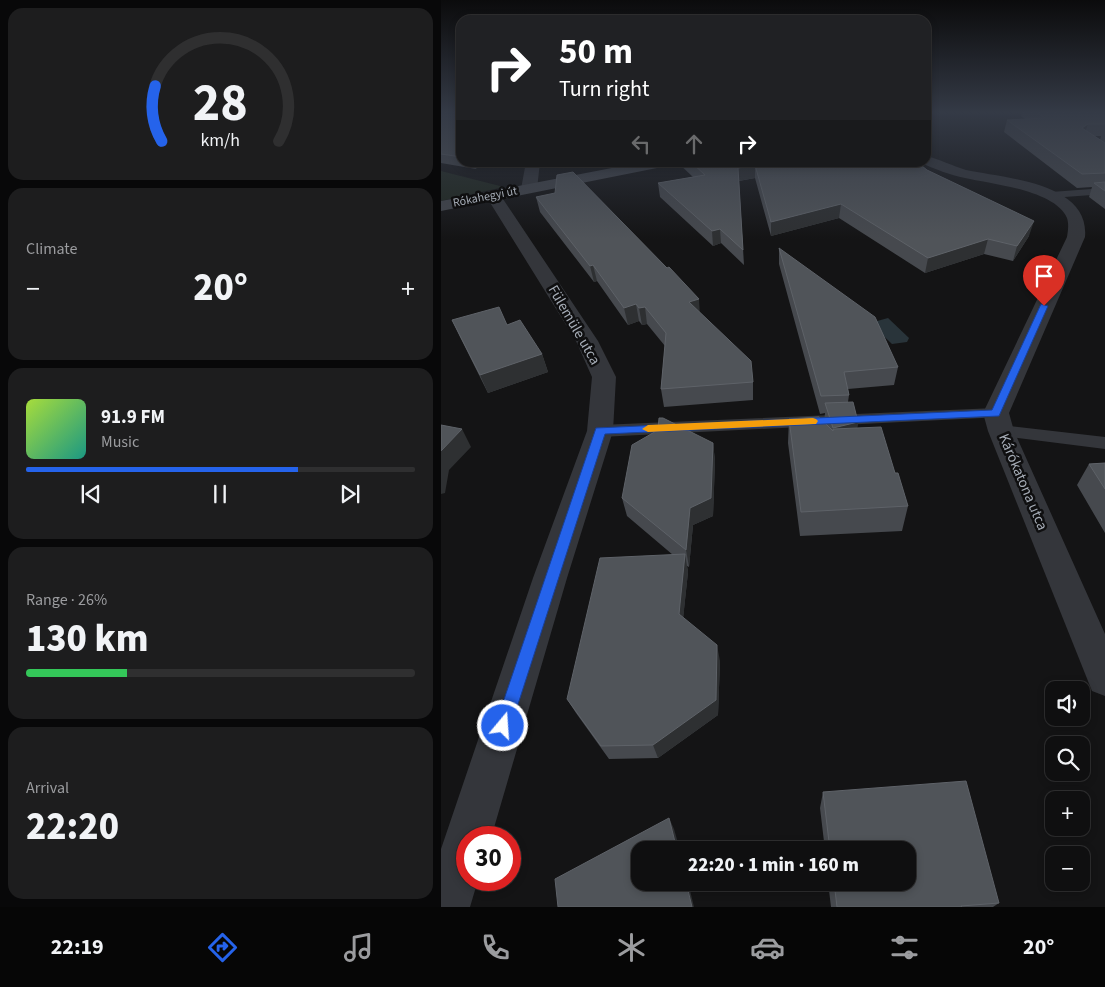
<!DOCTYPE html>
<html lang="en">
<head>
<meta charset="utf-8">
<style>
  body { margin:0; font-family:"Source Sans 3",sans-serif; background:#1d1d1e; color:#f1f3f6; height:100vh; display:flex; flex-direction:column; font-size:19px; white-space:nowrap }
  * { box-sizing:border-box; margin:0 }
  p { font-size:16px; color:#9b9c9f }
  .icon { flex:none; width:28px; height:28px; fill:none; stroke:currentColor; stroke-width:2; stroke-linecap:round; stroke-linejoin:round }
  .map { position:relative; flex:1; overflow:hidden }
  .sheet { display:flex; flex-direction:column; gap:8px; padding:8px; background:#080809; width:441px }
  .sheet>* { flex:none }
  .banner { position:absolute; left:15px; top:15px; width:475px; height:152px; border-radius:15px; box-shadow:0 2px 8px #0003,0 0 0 1px #2f2f30; background:#202124; color:#fff; overflow:hidden }
  .buttons { position:absolute; left:604px; top:681px; display:grid; gap:10px }
  .buttons a { display:grid; place-items:center; width:45px; height:45px; border-radius:10px; background:#0f0f10; box-shadow:0 2px 8px #0003,0 0 0 1px #2f2f30; font-size:25px }
  .speed { position:absolute; left:15px; top:826px; display:flex; gap:10px; font-size:25px; font-weight:700; text-align:center }
  .speed>* { display:grid; place-content:center; width:65px; height:65px; border-radius:50%; background:#0f0f10; box-shadow:0 2px 8px #0003,0 0 0 1px #2f2f30; line-height:1 }
  .speed .limit { border:8px solid #d22; background:#fff; color:#111 }
  .pin { position:absolute; display:grid; place-items:center; width:42px; height:42px; color:#fff; margin:-51px -21px; border-radius:50% 50% 50% 0; rotate:-45deg; box-shadow:0 0 5px #0007 }
  .pin .icon { rotate:45deg }
  .me { position:absolute; width:55px; margin:-28px; rotate:18deg; stroke-linejoin:round; filter:drop-shadow(0 0 4px #0008) }
  .turn { display:flex; align-items:center; gap:18px; height:105px; padding:0 20px; font-size:22px }
  .turn .icon { width:65px; height:65px; stroke-width:2.5 }
  .turn b { display:block; font-size:35px; line-height:42px }
  .lanes { display:flex; align-items:center; height:48px; padding:0 20px; background:#0003; justify-content:center; gap:25px; direction:ltr }
  .lanes .off { opacity:.35 }
  .big { font-size:38px; font-weight:800; line-height:1.1 }
  .sheet .card { flex:1; display:flex; flex-direction:column; justify-content:center; gap:8px; min-width:0; padding:0 18px; border-radius:15px; background:#1d1d1e }
  .sheet .dial { align-items:center; gap:0 }
  .dial svg { height:130px; overflow:visible; fill:none; stroke:#2f2f30; stroke-width:7; stroke-linecap:round; text-anchor:middle }
  .dial text { fill:#f1f3f6; stroke:none }
  .song { display:flex; align-items:center; gap:15px }
  .cover { width:60px; height:60px; border-radius:8px; background:linear-gradient(135deg,hsl(80 70% 55%),hsl(170 70% 35%)) }
  .played { height:5px; border-radius:2px; background:linear-gradient(90deg,#2563eb 70%,#2f2f30 70%) }
  .keys { display:flex; justify-content:space-around; direction:ltr }
  .heat { display:flex; justify-content:space-between; align-items:center; font-size:28px; direction:ltr }
  .charge { height:8px; border-radius:4px; background:linear-gradient(90deg,#34c759 26%,#2f2f30 0) }
  .trip { position:absolute; left:190px; top:841px; width:285px; height:50px; border-radius:15px; background:#0f0f10; box-shadow:0 2px 8px #0003,0 0 0 1px #2f2f30; font-weight:800; line-height:50px; text-align:center }
  .tabs { display:flex; height:80px; justify-content:space-around; align-items:center; background:#060606; color:#9b9c9f }
  .tabs .icon { width:35px; height:35px }
  .tabs .active { color:#2563eb }
  .tabs b { font-size:22px; color:#f1f3f6 }
  main { display:flex; flex:1; min-height:0 }
  .map>svg:first-child { display:block }
  .green { fill:#202820 }
  .water { fill:#29343a }
  .lines { fill:none; stroke-linecap:round; stroke-linejoin:round }
  .lane { fill:#34363b; fill-rule:evenodd }
  .street { fill:#34363b; fill-rule:evenodd }
  .secondary { fill:#42454b; fill-rule:evenodd }
  .wall { fill:#46494e; fill-rule:evenodd }
  .shaded-wall { fill:#2e3032 }
  .building { fill:#505459; stroke:#5e6268 }
  .route { fill:#2563eb; stroke:#184099 }
  .slow { fill:#f59e0b }
  .labels { text-anchor:middle; dominant-baseline:central; stroke-width:5; stroke-linejoin:round; paint-order:stroke }
  .far-street-label { font-size:12px; fill:#a5acb6; stroke:#0f0f10 }
  .street-label { font-size:15px; fill:#a5acb6; stroke:#0f0f10 }
</style>
</head>
<body>
<main>
<section class="sheet">
<div class="card dial"><svg viewBox="0 0 100 80">
<path d="M14 69A42 42 0 1 1 86 69"/>
<path d="M14 69A42 42 0 0 1 10 35" stroke="#2563eb"/>
<text x="50" y="56" font-size="32" font-weight="700">28</text>
<text x="50" y="72" font-size="11">km/h</text>
</svg></div>
<div class="card"><p>Climate</p>
<div class="heat"><a>−</a><b class="big">20°</b><a>+</a></div>
</div>
<div class="card">
<div class="song"><i class="cover"></i><div><b>91.9 FM</b><p>Music</p></div></div>
<div class="played"></div>
<div class="keys"><svg class="icon" aria-label="previous" viewBox="0 0 24 24"><path d="M18 5L8 12l10 7zM5 5v14"/></svg><svg class="icon" aria-label="pause" viewBox="0 0 24 24"><path d="M8 5v14M16 5v14"/></svg><svg class="icon" aria-label="next" viewBox="0 0 24 24"><path d="M6 5l10 7-10 7zM19 5v14"/></svg></div>
</div>
<div class="card"><p>Range · 26%</p><b class="big">130 km</b><div class="charge"></div></div>
<div class="card"><p>Arrival</p><b class="big">22:20</b></div>
</section>
<div class="map">
<svg width="664" height="907" viewBox="0 0 664 907">
  <rect width="100%" height="100%" fill="#141415"/>
  <path class="green" d="M0 171 63 187 0 201Z"/>
  <path class="water" d="M447 318 468 338 466 342 451 344 429 323Z"/>
  <g class="lines">
    <path class="lane" d="M664 188V194L610 198 605 195 610 192Z
      M555 408 561 409 563 413 561 417 159 437 153 435 151 431 153 427 159 425Z
      M560 425 664 437V449L554 435 552 431 554 427Z"/>
    <path class="street" d="M485 156C499 159 511 166 525 170 562 178 649 182 644 237L568 413 573 431 664 634V696L651 691 547 431 542 413 626 237C627 231 628 224 626 218 614 190 550 184 524 178 509 175 494 169 480 163L485 162Z
      M85 162H99L96 189 93 192H83L80 189Z
      M53 191 58 193 157 341 175 377 172 431 126 578 50 838H26V880H37L29 907H0V849L92 578 146 431 151 377 135 341 45 196 48 193Z"/>
    <path class="secondary" d="M202 162H233L226 166 0 211V201Z"/>
  </g>
  <path class="wall" d="M0 112H20V162H38L35 169 0 163Z
    M581 112H664V209L648 197 651 187 636 188 563 132 566 120 584 119 580 116ZM653 136H660L659 140Z
    M236 162H476L486 170 588 236 572 261 543 254 484 273 398 218 330 236 314 178 298 181 303 265 280 243 272 246 219 197 217 183 252 177Z
    M95 197 259 313 312 382V400L223 407 220 389 224 346 206 324 201 325 198 321 187 325 156 281 153 282 99 212Z
    M338 248 457 367 453 385 407 389 408 395 407 402 417 422 416 428 454 473 467 506 461 531 359 536 347 443 348 419 383 422 384 413 379 414 338 264Z
    M11 320 66 325 101 354 107 372 47 393 19 337Z
    M272 443 274 461 272 516 252 525 248 567 246 566 247 572 242 618 279 661 277 715 217 758 168 759 135 713 126 699 232 555 186 516 181 498Z
    M664 463V533L636 485 648 464Z
    M382 792 558 903 552 907H390L387 882H466V850H384L379 808Z"/>
  <path class="shaded-wall" d="M647 124 643 136 641 128Z
    M33 162H38L35 169Z
    M314 165V178L297 181V168Z
    M400 204 398 218 330 236V222Z
    M593 221 588 236 572 261 576 246Z
    M279 229 280 243 272 246 271 231Z
    M547 239 543 254 484 273 487 258Z
    M152 265 156 281 153 282 149 266Z
    M258 299 259 316 248 302Z
    M195 304 198 321 187 325 183 308Z
    M204 307 206 324 201 325 198 308Z
    M101 354 107 372 47 393 39 375Z
    M417 422 414 447 389 453 392 428Z
    M21 429 30 447 8 470 4 493 0 494V451Z
    M272 443 274 461 272 516 252 525 248 567 245 550 249 508Z
    M244 554 247 572 241 630 238 614Z
    M276 645 279 661 277 715 217 758 212 745Z
    M228 818 233 829 239 850H236Z
    M245 882H247L253 907H251Z"/>
  <path class="building" d="M0 112H20V157L0 154Z
    M594 112H664V124H647L641 128 664 143V173L641 174 566 120 604 118Z
    M250 162H476L486 170 593 221 576 246 547 239 487 258 400 204 330 222 314 165 297 168 302 250 279 229 271 231 217 183 264 175Z
    M132 172 226 268 228 267 258 299 248 302 310 361 312 382 220 389 225 333 204 307 198 308 195 304 183 308 152 265 149 266 95 197 114 193 116 175Z
    M664 182V191L653 183Z
    M338 248 434 317 457 367 403 372 408 395 380 396Z
    M58 307 66 325 79 320 101 354 39 375 11 320Z
    M412 402 417 422 392 428 384 403Z
    M378 417 392 431V429L440 427 454 473H457L467 506 360 512 348 419Z
    M218 418H222L272 443 270 498 249 508 245 550 181 498 191 445 217 430Z
    M0 425 21 429 0 451Z
    M664 463V489L648 464Z
    M244 554 238 614 276 645 275 700 212 745 160 746 126 699 159 558Z
    M525 781 558 903 520 906 521 907H396L393 882H466V850H389L382 792Z
    M228 818 236 850H199V882H245L251 907H117L114 879Z"/>
  <linearGradient id="sky" x2="0" y2="1"><stop stop-color="#0b0b0c"/><stop offset="0.47" stop-color="#343a46"/><stop offset="1" stop-color="#343a46" stop-opacity="0"/></linearGradient>
  <rect width="664" height="239" fill="url(#sky)"/>
  <path class="route" d="M600 304 607 306 558 416 164 434 70 726 68 732 62 735 56 732 54 726 155 428 551 410Z"/>
  <path class="slow" d="M372 418 375 419 377 421 375 424 207 432 201 429 207 425Z"/>
  <g class="labels">
    <g class="far-street-label">
      <text transform="translate(44 197) rotate(-11)">Rókahegyi út</text>
    </g>
    <g class="street-label">
      <text transform="translate(133 325) rotate(60)">Fülemüle utca</text>
      <text transform="translate(582 482) rotate(67)">Kárókatona utca</text>
    </g>
  </g>
</svg>
<div class="buttons">
<a><svg class="icon" aria-label="sound" viewBox="0 0 24 24"><path d="M4 9h4l5-4v14l-5-4H4zM17 9q2 3 0 6"/></svg></a>
<a><svg class="icon" aria-label="search" viewBox="0 0 24 24"><circle cx="10" cy="10" r="6"/><path d="M15 15l6 6"/></svg></a>
<a>+</a>
<a>−</a>
</div>
<div class="speed"><div class="limit">30</div></div>
<div class="pin" style="left:603px;top:306px;background:#d93025"><svg class="icon" aria-label="arrive" viewBox="0 0 24 24"><path d="M6 21V4h12l-3 4 3 4H6"/></svg></div>
<svg class="me" style="left:62px;top:726px" viewBox="-20 -20 40 40"><circle r="17" fill="#2563eb" stroke="#fff" stroke-width="3"/><path d="M0-11L8 9 0 5-8 9z" fill="#fff"/></svg>
<div class="trip">22:20 · 1 min · 160 m</div>
<div class="banner">
<div class="turn"><svg class="icon" aria-label="right" viewBox="0 0 24 24"><path d="M7 20v-9h11M14 6l5 5-5 5"/></svg><div><b>50 m</b>Turn right</div></div>
<div class="lanes"><svg class="icon off" aria-label="left" viewBox="0 0 24 24"><path d="M17 20v-9H6M10 6l-5 5 5 5"/></svg><svg class="icon off" aria-label="ahead" viewBox="0 0 24 24"><path d="M12 20V5M6 11l6-6 6 6"/></svg><svg class="icon" aria-label="right" viewBox="0 0 24 24"><path d="M7 20v-9h11M14 6l5 5-5 5"/></svg></div>
</div>
</div>
</main>
<nav class="tabs">
<b>22:19</b>
<svg class="icon active" aria-label="directions" viewBox="0 0 24 24"><path d="M12 3l9 9-9 9-9-9zM9 14v-3h6M13 9l2 2-2 2"/></svg>
<svg class="icon" aria-label="music" viewBox="0 0 24 24"><path d="M9 18V5l10-2v13"/><circle cx="6" cy="18" r="3"/><circle cx="16" cy="16" r="3"/></svg>
<svg class="icon" aria-label="phone" viewBox="0 0 24 24"><path d="M5 4h4l2 5-3 2q2 4 5 5l2-3 5 2v4C11 20 4 13 5 4z"/></svg>
<svg class="icon" aria-label="climate" viewBox="0 0 24 24"><path d="M12 3v18M4 7l16 10M4 17L20 7"/></svg>
<svg class="icon" aria-label="car" viewBox="0 0 24 24"><path d="M5 17H2v-5l4-1 3-4h7l3 4 3 1v5h-3M9 17h6M6 11h13"/><circle cx="7" cy="17" r="2"/><circle cx="17" cy="17" r="2"/></svg>
<svg class="icon" aria-label="filters" viewBox="0 0 24 24"><path d="M4 7h16M4 17h16"/><circle cx="9" cy="7" r="2"/><circle cx="15" cy="17" r="2"/></svg>
<b>20°</b>
</nav>
</body>
</html>
